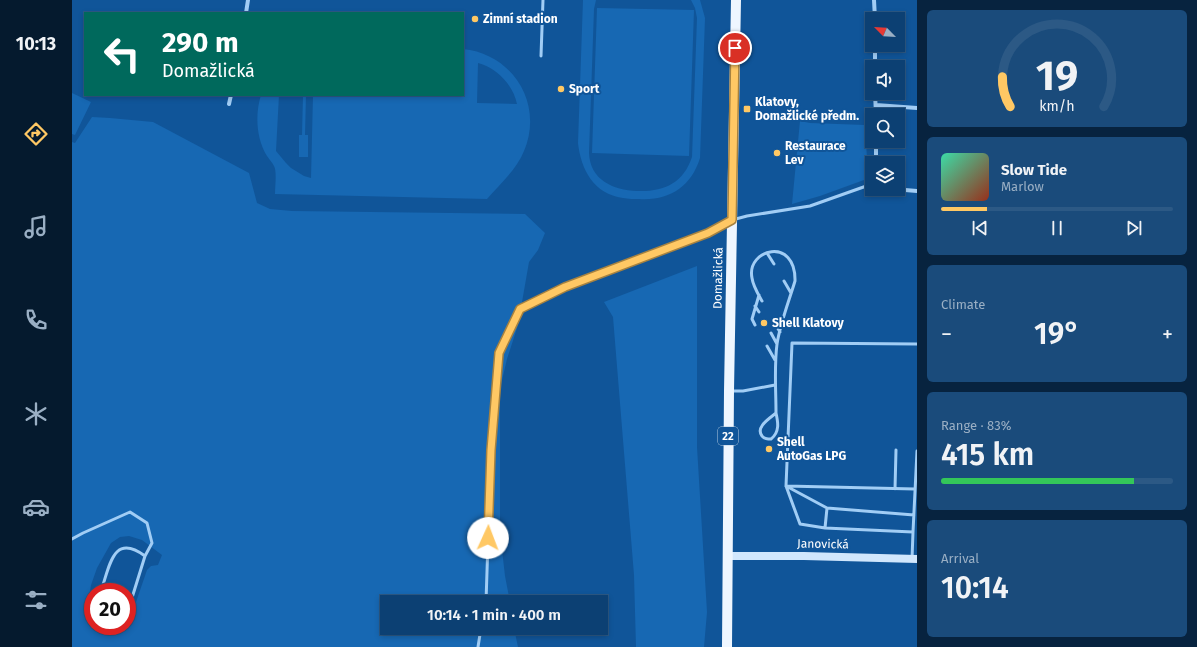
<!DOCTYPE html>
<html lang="en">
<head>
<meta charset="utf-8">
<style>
  body { margin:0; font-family:"Fira Sans",sans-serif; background:#1a4b7b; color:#f1f3f6; height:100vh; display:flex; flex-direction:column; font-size:15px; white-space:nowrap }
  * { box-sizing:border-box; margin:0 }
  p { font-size:13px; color:#9aafc4 }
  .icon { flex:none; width:22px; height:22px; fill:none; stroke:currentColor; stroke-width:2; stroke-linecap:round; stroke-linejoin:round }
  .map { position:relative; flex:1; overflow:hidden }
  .panel { display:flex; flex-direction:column; gap:10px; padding:10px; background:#07233f; width:280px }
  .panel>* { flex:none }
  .top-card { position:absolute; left:12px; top:12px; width:380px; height:84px; border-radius:0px; box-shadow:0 2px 6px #0003,0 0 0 1px #2c5985; background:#00695c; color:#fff; overflow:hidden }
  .needle { width:26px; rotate:294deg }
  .controls { position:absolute; left:793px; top:12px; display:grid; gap:8px }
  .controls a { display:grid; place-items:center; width:40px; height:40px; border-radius:0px; background:#0c4073; box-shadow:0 2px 6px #0003,0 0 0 1px #2c5985; font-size:20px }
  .speed { position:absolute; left:12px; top:583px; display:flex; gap:8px; font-size:20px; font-weight:700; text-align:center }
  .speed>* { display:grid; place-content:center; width:52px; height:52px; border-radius:50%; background:#0c4073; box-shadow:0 2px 6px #0003,0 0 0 1px #2c5985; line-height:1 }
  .speed .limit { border:6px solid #d22; background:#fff; color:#111 }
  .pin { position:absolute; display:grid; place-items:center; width:34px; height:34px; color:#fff; margin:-17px; border:2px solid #fff; border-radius:50%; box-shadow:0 1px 4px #0007 }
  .me { position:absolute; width:44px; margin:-22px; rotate:2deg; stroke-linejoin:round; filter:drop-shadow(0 0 3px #0008) }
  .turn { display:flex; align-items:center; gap:14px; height:84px; padding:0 12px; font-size:18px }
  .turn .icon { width:52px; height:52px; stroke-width:2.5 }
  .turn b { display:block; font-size:28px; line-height:34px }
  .big { font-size:30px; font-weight:600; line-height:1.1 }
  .panel .widget { flex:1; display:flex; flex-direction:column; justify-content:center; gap:6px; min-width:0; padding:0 14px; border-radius:6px; background:#1a4b7b }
  .panel .dial { align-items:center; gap:0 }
  .dial svg { height:104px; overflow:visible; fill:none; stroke:#2c5985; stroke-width:7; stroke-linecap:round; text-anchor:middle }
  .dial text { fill:#f1f3f6; stroke:none }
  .song { display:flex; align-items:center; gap:12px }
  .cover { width:48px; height:48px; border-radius:6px; background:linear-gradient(135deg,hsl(160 70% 55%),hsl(10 70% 35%)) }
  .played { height:4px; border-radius:2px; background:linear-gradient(90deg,#ffc864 20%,#2c5985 20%) }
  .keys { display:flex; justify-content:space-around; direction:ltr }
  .heat { display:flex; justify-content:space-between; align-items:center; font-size:22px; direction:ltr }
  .charge { height:6px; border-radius:3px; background:linear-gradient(90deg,#34c759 83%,#2c5985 0) }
  .trip { position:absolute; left:308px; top:595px; width:228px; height:40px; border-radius:0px; background:#0c4073; box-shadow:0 2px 6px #0003,0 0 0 1px #2c5985; font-weight:600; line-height:40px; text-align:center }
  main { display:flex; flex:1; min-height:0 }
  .tab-bar { display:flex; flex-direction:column; width:72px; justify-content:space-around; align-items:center; background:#051a2e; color:#9aafc4 }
  .tab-bar .icon { width:28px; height:28px }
  .tab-bar .selected { color:#ffc864 }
  .tab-bar b { font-size:18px; color:#f1f3f6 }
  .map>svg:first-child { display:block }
  .green { fill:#1768b3; fill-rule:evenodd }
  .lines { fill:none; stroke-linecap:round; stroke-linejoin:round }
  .lane { stroke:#a1cdf5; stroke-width:3 }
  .street { stroke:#a1cdf5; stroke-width:4 }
  .secondary { stroke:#d1e7fd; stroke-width:8 }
  .primary { stroke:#eef6ff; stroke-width:10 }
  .route-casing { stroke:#a68241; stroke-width:10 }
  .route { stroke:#ffc864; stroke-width:7 }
  .poi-dot { fill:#ffc864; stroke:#105599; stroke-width:1.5 }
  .labels { text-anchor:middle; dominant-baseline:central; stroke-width:4; stroke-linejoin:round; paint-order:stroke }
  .shield { fill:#105599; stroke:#b7cce0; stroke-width:1 }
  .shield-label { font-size:11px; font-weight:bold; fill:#fff }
  .poi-label { font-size:12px; font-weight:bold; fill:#fff; stroke:#105599; text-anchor:start }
  .street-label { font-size:12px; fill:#fff; stroke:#105599 }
</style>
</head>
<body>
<main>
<nav class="tab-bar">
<b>10:13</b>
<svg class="icon selected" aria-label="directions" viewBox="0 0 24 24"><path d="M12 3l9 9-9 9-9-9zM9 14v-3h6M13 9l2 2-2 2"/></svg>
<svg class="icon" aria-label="music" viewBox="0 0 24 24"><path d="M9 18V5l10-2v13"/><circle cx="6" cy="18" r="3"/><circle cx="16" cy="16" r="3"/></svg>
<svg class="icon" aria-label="phone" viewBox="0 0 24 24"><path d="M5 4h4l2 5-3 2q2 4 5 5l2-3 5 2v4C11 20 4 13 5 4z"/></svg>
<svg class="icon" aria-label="climate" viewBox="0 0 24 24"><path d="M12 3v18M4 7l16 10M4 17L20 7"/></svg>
<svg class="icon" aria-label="car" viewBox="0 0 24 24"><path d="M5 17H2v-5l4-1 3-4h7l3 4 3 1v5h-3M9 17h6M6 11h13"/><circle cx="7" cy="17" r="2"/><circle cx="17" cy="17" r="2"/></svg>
<svg class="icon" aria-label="filters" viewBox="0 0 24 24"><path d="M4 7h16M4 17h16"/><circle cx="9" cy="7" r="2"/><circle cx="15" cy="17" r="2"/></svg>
</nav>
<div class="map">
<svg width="845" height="647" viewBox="0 0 845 647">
  <rect width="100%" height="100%" fill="#105599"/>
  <path class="green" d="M511 0H524L522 9 517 153C518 180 541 190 565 191 591 192 611 184 620 157L625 18 623 8 619 0H628L633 18 628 158C619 187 597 201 567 199 562 199 556 199 551 198 522 194 509 170 506 143Z
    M525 8 622 10 617 156 520 153Z
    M391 49C441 54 472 104 452 151 445 169 428 184 415 199L203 194C203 187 205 171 202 166 200 162 197 159 195 156 184 138 183 114 189 95H207L204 151 214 163 219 168 232 176 239 178 241 95H391ZM406 63C425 68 441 85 445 104L405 103Z
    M0 93 19 102 3 135 0 134Z
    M231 95H234L233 135H236V157H227V135H230Z
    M20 117 38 118 81 122 177 173 185 203 198 209 220 211 453 214 473 233 466 250 457 262 446 325 435 359 428 389V532L433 576 438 602H315V628H442L446 647H0V142L3 143ZM57 536 70 540 90 555 86 565 79 566 75 570 63 605 59 611 55 613V626H21V603L17 599 19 585 25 568 39 543 48 537Z
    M728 121 738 123 793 125 797 127 798 142 794 143 795 158 798 159C798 168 800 174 792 180L748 196 720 204Z
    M625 266V447L635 612 632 647H564L562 575 541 317 532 302Z"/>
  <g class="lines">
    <path class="lane" d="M469 56 471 0
      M695 253 702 264
      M712 281 719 293
      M690 301C686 294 681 286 680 278 674 249 724 236 723 281 717 301 708 324 705 344 702 367 704 390 704 413 698 418 683 427 690 436 692 439 696 439 699 439 708 432 706 422 704 413
      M683 306 687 312
      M702 322 708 332
      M683 325 680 319 687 295
      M699 333 705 344
      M695 346 703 360
      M658 391H671L703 385
      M823 489 824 450
      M842 515 755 508 714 486 843 489
      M753 528 755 508
      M841 532 845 451
      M0 539 11 533 58 512 75 523 80 543 73 556 59 601 55 604
      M840 559 841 532 753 528 728 524 714 486 720 343 845 344
      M30 592V588C38 564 42 533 73 556
      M414 602 419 450 427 353 448 309 493 287 636 233 660 220 675 216 738 206 800 184
      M406 647 409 628"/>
    <path class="street" d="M802 0 803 19
      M174 13 176 0
      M803 45V67
      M803 93 804 115
      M157 104 159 95
      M804 105 845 108
      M804 141V163
      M821 189 845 191"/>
    <path class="secondary" d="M656 556H732L845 559"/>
    <path class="primary" d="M655 647 657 391 664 0"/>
  </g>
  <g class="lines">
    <g class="route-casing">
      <path id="route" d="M416 538 419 450 427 353 448 309 493 287 636 233 660 220 663 48"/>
    </g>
    <use href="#route" class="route"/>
  </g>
  <g class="poi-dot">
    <circle cx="403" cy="19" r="4"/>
    <circle cx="489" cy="89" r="4"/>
    <rect x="671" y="105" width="8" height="8" rx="2"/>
    <circle cx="705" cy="153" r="4"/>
    <circle cx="692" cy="323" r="4"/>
    <circle cx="697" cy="449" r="4"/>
  </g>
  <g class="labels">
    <rect class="shield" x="646" y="427" width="20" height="18" rx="3"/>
    <g class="shield-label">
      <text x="656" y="436">22</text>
    </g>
    <g class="poi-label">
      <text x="411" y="19">Zimní stadion</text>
      <text x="497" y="89">Sport</text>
      <text x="683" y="102">Klatovy,<tspan x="683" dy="14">Domažlické předm.</tspan></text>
      <text x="713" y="146">Restaurace<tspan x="713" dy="14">Lev</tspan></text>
      <text x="700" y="323">Shell Klatovy</text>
      <text x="705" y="442">Shell<tspan x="705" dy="14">AutoGas LPG</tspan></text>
    </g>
    <g class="street-label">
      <text transform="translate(646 278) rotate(-89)">Domažlická</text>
      <text transform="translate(751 544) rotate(1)">Janovická</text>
    </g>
  </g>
</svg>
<div class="controls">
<a><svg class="needle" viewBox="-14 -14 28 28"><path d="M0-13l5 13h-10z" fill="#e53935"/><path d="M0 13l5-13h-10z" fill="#9aafc4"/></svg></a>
<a><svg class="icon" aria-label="sound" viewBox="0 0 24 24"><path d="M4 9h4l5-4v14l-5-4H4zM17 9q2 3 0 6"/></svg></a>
<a><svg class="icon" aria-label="search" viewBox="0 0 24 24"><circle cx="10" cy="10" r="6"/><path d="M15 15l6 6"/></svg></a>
<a><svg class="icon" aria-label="layers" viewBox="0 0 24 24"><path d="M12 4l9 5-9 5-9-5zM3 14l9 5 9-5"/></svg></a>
</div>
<div class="speed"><div class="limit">20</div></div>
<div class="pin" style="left:663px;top:48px;background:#d93025"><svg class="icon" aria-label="arrive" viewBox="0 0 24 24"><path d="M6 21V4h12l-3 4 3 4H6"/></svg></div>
<svg class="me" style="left:416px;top:538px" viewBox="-20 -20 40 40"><circle r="19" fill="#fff"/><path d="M0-13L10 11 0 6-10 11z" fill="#ffc864"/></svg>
<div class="trip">10:14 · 1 min · 400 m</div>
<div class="top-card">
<div class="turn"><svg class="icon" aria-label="left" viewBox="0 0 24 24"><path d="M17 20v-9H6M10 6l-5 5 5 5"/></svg><div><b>290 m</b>Domažlická</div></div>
</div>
</div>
<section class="panel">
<div class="widget dial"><svg viewBox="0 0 100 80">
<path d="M14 69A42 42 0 1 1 86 69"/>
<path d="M14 69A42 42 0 0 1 8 46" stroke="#ffc864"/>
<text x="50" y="56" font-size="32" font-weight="700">19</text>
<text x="50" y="72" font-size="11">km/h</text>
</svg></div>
<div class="widget">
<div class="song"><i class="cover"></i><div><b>Slow Tide</b><p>Marlow</p></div></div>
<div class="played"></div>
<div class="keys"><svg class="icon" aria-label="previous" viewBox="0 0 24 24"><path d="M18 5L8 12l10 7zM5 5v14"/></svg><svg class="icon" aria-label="pause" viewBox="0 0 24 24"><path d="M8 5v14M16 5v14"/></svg><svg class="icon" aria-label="next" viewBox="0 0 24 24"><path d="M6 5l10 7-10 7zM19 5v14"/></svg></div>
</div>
<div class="widget"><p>Climate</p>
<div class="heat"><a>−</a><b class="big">19°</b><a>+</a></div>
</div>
<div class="widget"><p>Range · 83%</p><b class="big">415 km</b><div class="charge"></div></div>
<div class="widget"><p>Arrival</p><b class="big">10:14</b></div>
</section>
</main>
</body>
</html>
